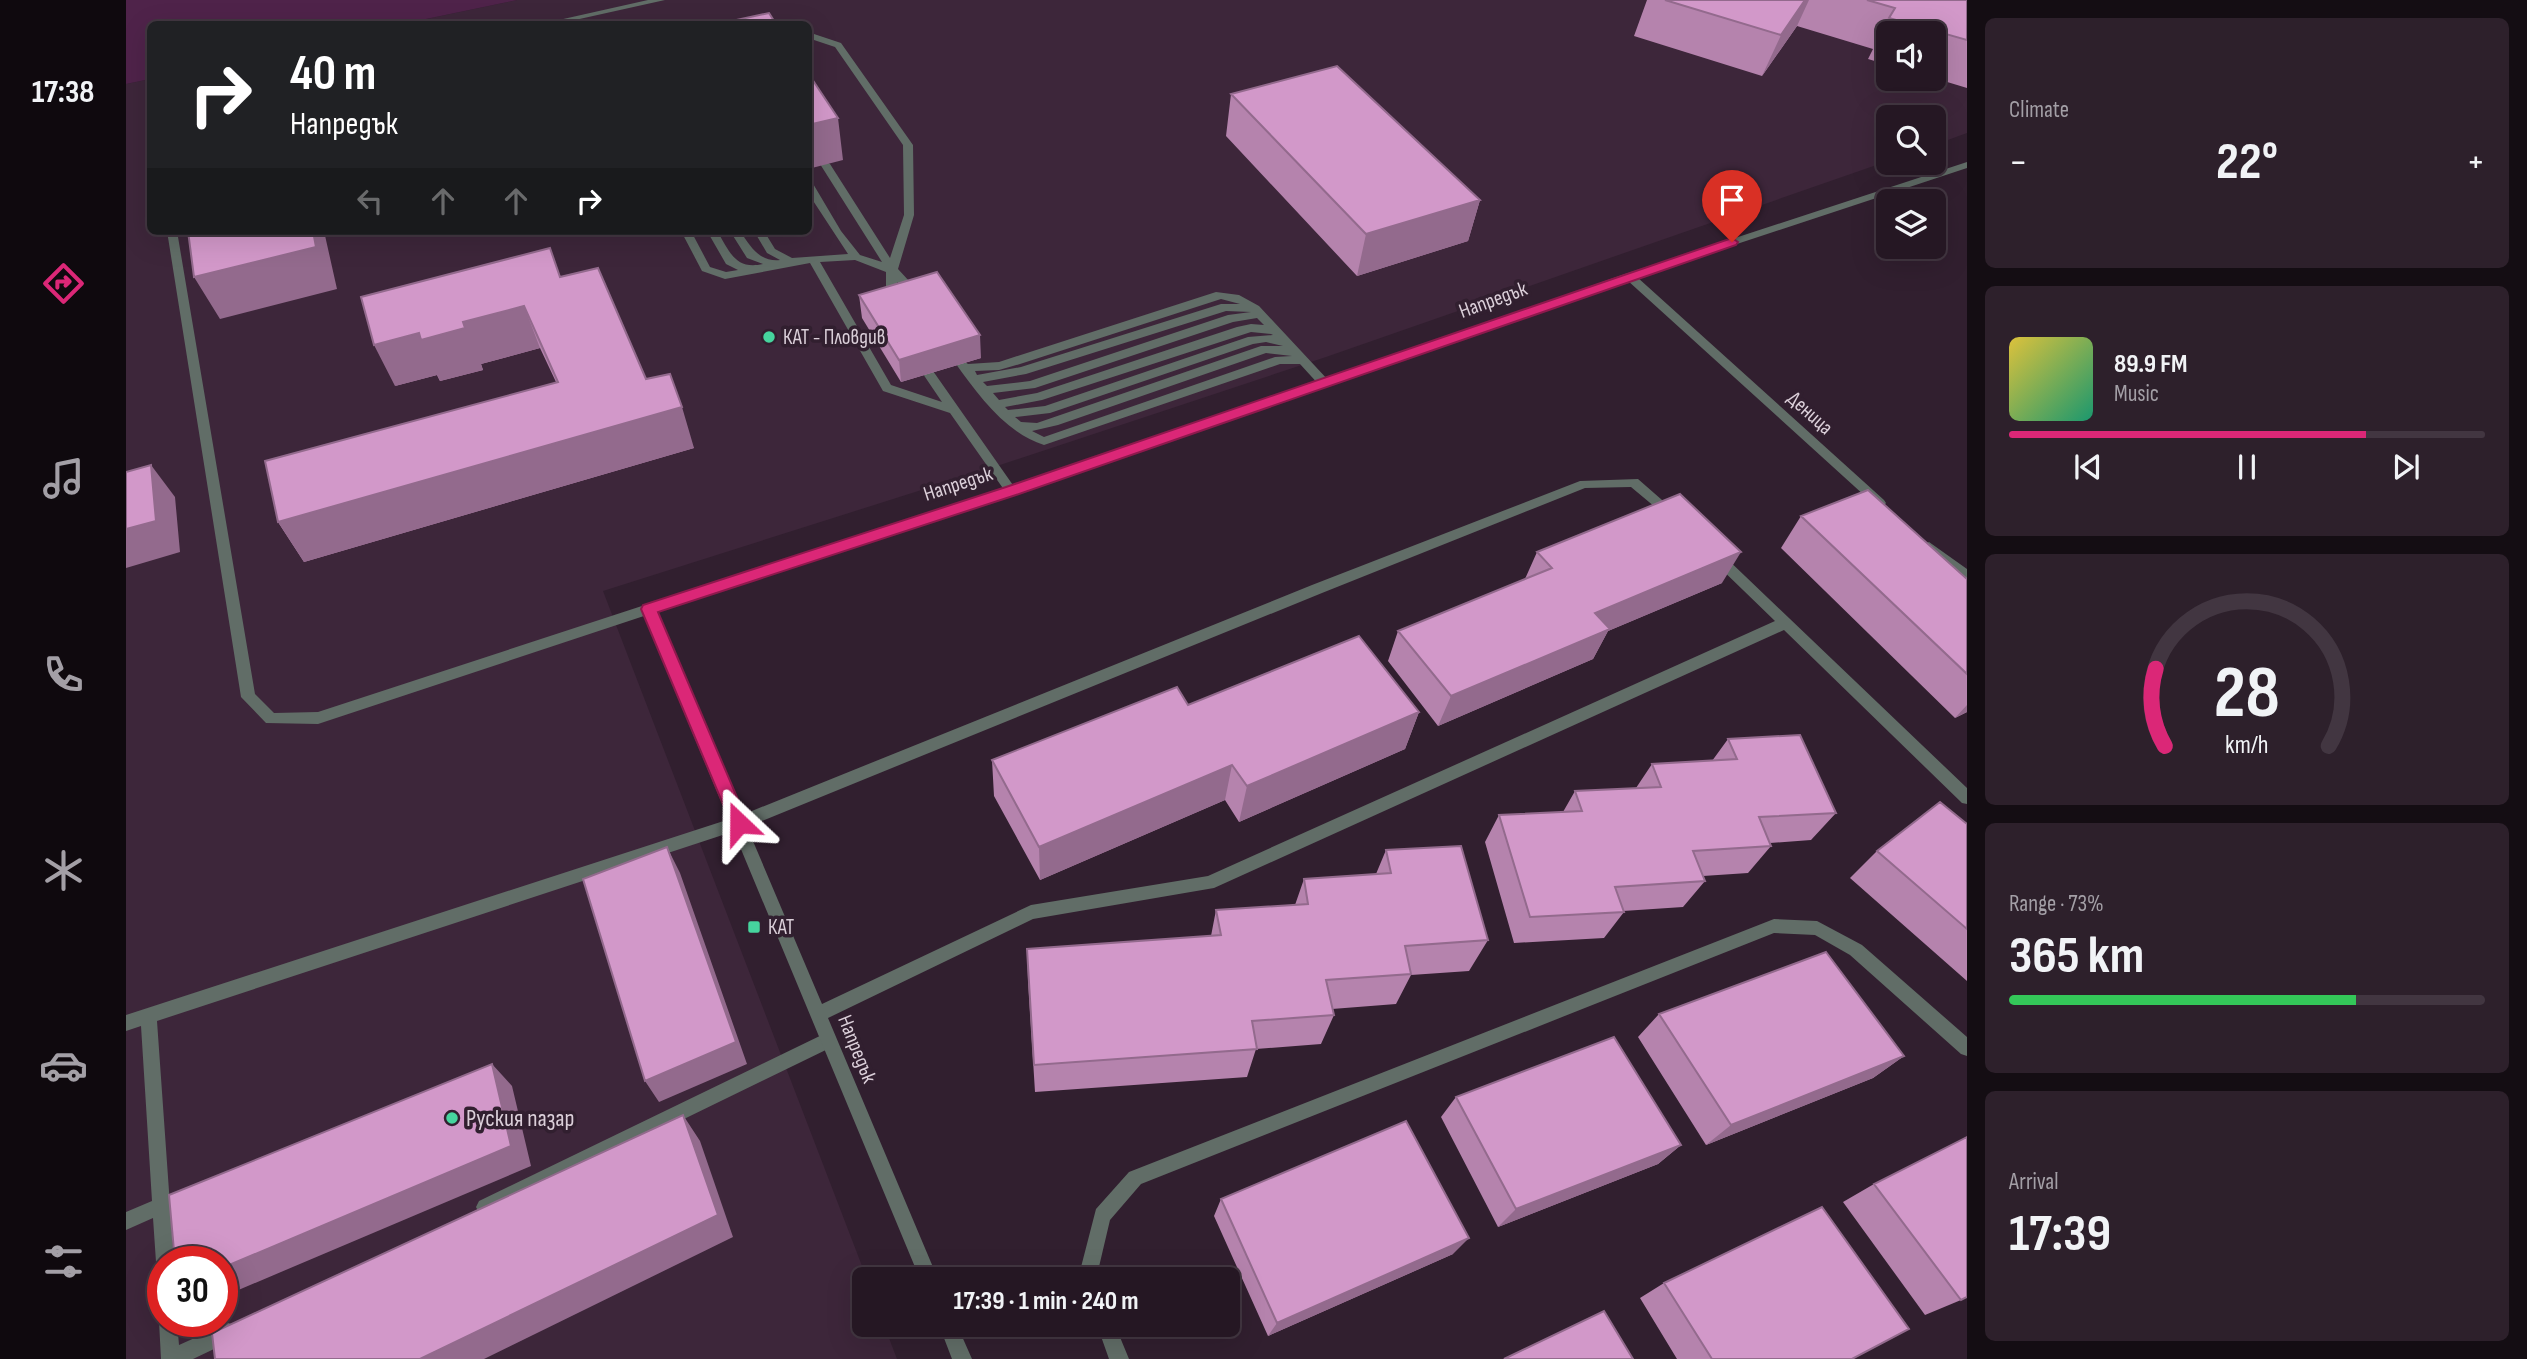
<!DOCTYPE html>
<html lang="en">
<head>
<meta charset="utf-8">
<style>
  body { margin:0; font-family:"Sofia Sans Condensed",sans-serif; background:#2d202b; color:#f1f3f6; height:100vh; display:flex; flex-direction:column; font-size:26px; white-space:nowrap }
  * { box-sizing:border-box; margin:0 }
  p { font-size:23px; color:#a39fa6 }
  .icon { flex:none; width:38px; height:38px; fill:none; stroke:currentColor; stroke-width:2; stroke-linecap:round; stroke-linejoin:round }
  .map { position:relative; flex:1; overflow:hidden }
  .sheet { display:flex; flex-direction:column; gap:18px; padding:18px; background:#140d13; width:560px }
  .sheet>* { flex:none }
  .top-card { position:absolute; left:21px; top:21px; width:665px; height:214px; border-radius:10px; box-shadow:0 7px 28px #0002,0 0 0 2px #423641; background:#202124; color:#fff; overflow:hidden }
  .buttons { position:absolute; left:1750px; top:21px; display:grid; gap:14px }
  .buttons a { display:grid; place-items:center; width:70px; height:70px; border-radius:10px; background:#251723; box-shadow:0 7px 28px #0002,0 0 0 2px #423641; font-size:35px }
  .speed { position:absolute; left:21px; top:1246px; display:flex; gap:14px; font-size:35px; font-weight:700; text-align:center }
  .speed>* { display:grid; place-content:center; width:91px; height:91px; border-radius:50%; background:#251723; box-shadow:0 7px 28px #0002,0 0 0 2px #423641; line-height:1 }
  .speed .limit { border:10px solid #d22; background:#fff; color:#111 }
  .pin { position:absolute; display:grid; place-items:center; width:60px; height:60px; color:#fff; margin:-72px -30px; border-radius:50% 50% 50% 0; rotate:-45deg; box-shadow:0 0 7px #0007 }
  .pin .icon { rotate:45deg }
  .me { position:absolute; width:77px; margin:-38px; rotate:337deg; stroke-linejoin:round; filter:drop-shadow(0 0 5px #0008) }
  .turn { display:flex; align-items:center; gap:24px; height:147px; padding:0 28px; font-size:32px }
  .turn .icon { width:91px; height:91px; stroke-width:2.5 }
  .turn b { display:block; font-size:49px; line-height:60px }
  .lanes { display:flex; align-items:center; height:66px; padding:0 28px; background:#0003; justify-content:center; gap:35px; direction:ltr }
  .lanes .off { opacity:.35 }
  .big { font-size:52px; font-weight:700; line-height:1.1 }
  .sheet .tile { flex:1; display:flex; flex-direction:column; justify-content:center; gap:10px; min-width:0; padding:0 24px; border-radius:10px; background:#2d202b }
  .sheet .dial { align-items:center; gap:0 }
  .dial svg { height:182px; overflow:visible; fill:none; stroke:#423641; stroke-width:7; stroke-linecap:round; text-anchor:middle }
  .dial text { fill:#f1f3f6; stroke:none }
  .song { display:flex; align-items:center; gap:21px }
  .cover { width:84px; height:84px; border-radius:10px; background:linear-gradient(135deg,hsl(50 70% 55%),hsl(160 70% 35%)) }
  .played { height:7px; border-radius:4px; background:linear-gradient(90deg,#db2777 75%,#423641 75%) }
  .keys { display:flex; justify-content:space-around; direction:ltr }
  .heat { display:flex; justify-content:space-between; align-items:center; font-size:38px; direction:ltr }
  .charge { height:10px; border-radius:5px; background:linear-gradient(90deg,#34c759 73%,#423641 0) }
  .trip { position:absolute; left:726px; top:1267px; width:388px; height:70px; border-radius:10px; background:#251723; box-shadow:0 7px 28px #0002,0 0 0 2px #423641; font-weight:700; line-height:70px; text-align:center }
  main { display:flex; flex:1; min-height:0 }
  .tab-bar { display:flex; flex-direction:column; width:126px; justify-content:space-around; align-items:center; background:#0f090e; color:#a39fa6 }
  .tab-bar .icon { width:49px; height:49px }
  .tab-bar .selected { color:#db2777 }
  .tab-bar b { font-size:32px; color:#f1f3f6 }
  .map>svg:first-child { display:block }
  .built { fill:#3d263a; fill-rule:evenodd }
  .green { fill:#4f234a }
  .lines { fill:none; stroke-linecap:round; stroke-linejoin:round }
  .service { fill:#616d67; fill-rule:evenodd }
  .minor { fill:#616d67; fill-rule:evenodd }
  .wall { fill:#b583ad }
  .shaded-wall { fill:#936a8d }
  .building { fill:#d298c9; stroke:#936a8d; stroke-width:2 }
  .route { fill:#db2777; stroke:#8e194d; stroke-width:2 }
  .poi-dot { fill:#46d49e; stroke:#311f2f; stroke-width:2.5 }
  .labels { text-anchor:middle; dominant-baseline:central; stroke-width:7; stroke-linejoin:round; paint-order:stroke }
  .street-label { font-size:21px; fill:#dbcfd9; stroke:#311f2f }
  .poi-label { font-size:21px; fill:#dbcfd9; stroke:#311f2f; text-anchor:start }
  .near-poi-label { font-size:24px; fill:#dbcfd9; stroke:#311f2f; text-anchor:start }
</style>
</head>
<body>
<main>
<nav class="tab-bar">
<b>17:38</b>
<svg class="icon selected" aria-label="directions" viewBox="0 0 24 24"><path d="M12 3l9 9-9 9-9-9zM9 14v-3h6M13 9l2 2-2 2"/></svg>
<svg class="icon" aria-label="music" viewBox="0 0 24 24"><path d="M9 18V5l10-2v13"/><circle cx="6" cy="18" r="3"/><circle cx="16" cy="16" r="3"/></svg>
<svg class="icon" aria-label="phone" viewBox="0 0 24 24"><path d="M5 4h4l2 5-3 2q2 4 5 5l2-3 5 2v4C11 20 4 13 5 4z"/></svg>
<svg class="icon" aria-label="climate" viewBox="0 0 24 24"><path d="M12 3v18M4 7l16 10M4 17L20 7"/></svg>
<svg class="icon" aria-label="car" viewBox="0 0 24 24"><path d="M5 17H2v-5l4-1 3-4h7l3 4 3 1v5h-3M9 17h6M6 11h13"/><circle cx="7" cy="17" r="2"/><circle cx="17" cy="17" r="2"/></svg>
<svg class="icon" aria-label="filters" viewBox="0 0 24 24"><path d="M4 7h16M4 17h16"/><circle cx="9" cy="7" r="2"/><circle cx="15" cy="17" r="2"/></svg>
</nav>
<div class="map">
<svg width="1841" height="1359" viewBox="0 0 1841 1359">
  <rect width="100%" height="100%" fill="#311f2f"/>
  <path class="built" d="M391 0H1841V133L1808 145V117H1762V161L1200 357 868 467 477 591 741 1279 738 1325H758L771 1359H0V84L24 79V231H682V24H276ZM1762 33H1808V79H1762ZM37 1262H96V1321H37Z"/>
  <path class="green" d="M0 0H391L276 24H24V79L0 84Z"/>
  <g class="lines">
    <path class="service" d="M522 0H539L431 24H415Z
      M682 32 715 43 787 145 788 215 772 269 795 294 789 298 785 297 771 282 770 302 764 306 760 305V272L729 260 694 262 765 385 816 402 797 374 799 371H807L889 488 891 491 889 494H881L824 413 757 391 684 263 599 279 576 271 555 231H565L584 267 600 272 612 270 600 264 581 231H591C604 252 609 270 637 264L621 258 604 231H614C625 247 633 262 654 260L641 253 628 231H638L649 249 666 258 722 254 682 193V181L686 182 715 231 734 255 756 262 694 164 699 161 704 164 764 258 778 215 777 145 709 47 682 38Z
      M41 231H51L129 694 148 713 192 712 522 604 527 605 529 609 527 613 192 724 140 723 115 697Z
      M1090 292 1113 295 1133 306 1203 381V387H1195L1174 364H1154L918 445C881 434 852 395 830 364L836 360 842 364 873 362ZM1095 299 1114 304H1095L895 367 851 375 849 371 873 370 894 364ZM1100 311 1125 312 1102 315 904 381 861 386 857 382 900 374ZM1131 318 1138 325 1125 324 1111 327 911 393 873 400 867 393 909 388 1107 322ZM1125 332 1145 334 1147 335 1122 337 919 406 882 410 879 407 916 400ZM1140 342 1157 346H1135L911 423 895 422 889 417 924 413 1127 344ZM1140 353 1166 356 1149 357 918 437 906 431 932 425Z
      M613 816 618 818 621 823 618 828 31 1021 48 1262H37V1270L33 1268 30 1262 27 1218 0 1230V1212L26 1201 15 1026 0 1031V1015Z
      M702 1032 708 1034 710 1040 708 1046 365 1213 359 1216 353 1213 350 1207 353 1201Z
      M35 1314 37 1321H51L53 1345 102 1323 109 1325 111 1332 109 1339 67 1359H35L33 1321Z"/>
    <path class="minor" d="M1841 162V168L1511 277 1758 500 1760 503 1758 506H1750L1501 280C1179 395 855 505 530 612L616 815 1186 585 1454 481 1512 479 1552 514 1546 519 1541 517 1505 487 1459 488 1196 593 621 827 696 1004 905 905 1082 876 1649 621 1586 560 1584 557 1591 552 1596 554 1841 788V804L1836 803 1658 630 1088 888 907 919 702 1018 812 1279H794L515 609 517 605 881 488 1195 381 1499 274Z
      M1803 542 1841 569V581L1798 550 1796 547 1798 544Z
      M1648 919 1691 921 1736 945 1841 1037V1056L1835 1054 1724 955 1689 935 1648 933 1015 1184 984 1220 972 1271 974 1279H956L954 1271 970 1209 1003 1172Z
      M813 1325H831L846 1359H826Z
      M971 1325H989L1003 1359H983Z"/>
  </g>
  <path class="wall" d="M1521 0H1841V88L1808 78V33H1762V65L1742 59 1747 49 1671 26 1636 76 1508 36Z
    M1105 94 1354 200 1342 241 1231 276 1100 136Z
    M434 277 520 379 568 448 178 562 152 522 430 382 414 348 355 364 357 370 314 381 311 375 269 386Z
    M733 295 855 358 775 382 736 318Z
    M1675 516 1841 579V712L1829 718 1655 548Z
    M1411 552 1596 583 1482 631 1467 659 1312 726 1262 661 1272 631 1399 579Z
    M1062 705 1293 712 1279 749 1113 822 1099 800 914 880 868 796 866 760Z
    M1602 739 1710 813 1685 840 1644 843 1645 846 1622 873 1577 876 1579 881 1557 907 1497 911 1498 912 1478 938 1388 943 1359 842 1373 815 1437 812 1449 791 1510 788 1526 764 1586 761Z
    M1841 824V981L1724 878 1751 851Z
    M1260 850 1362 940 1343 971 1285 975 1270 1004 1206 1009 1208 1015 1195 1044 1130 1049 1121 1077 909 1092 902 980 901 949 1085 936 1090 910 1169 905 1178 879 1250 874Z
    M1533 1014 1778 1056 1747 1078 1580 1145 1512 1037Z
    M1330 1097 1555 1145 1532 1164 1372 1227 1315 1117Z
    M1748 1184 1835 1300 1799 1315 1717 1202Z
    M1095 1199 1327 1254 1142 1336 1088 1216Z
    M1538 1283 1726 1359H1551L1514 1298Z"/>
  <path class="shaded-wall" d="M1679 0H1683L1671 26 1636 76 1655 35Z
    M712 118 717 160 682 169V125Z
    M1354 200 1342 241 1231 276 1240 234Z
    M187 231H198L211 289 94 319 68 277Z
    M398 306 414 348 355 364 357 370 314 381 311 375 269 386 248 345Z
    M854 335 855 358 775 382 773 360Z
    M556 407 568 448 178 562 152 522Z
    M25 465 49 497 54 552 0 568V529Z
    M1615 552 1596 583 1482 631 1467 659 1312 726 1325 696 1469 613Z
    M1841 705V712L1829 718Z
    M1293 712 1279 749 1113 822 1121 786Z
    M1106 765 1099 800 914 880 913 847Z
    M541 847 554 873 621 1064 533 1102 519 1081Z
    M1778 1056 1747 1078 1580 1145 1605 1125Z
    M366 1064 386 1086 405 1166 96 1297V1268Z
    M557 1115 574 1141 607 1237 358 1359H294Z
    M1555 1145 1532 1164 1372 1227 1390 1209Z
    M1343 1238 1327 1254 1142 1336 1151 1323Z"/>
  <path class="building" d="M1539 0H1679L1655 35Z
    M1741 0H1841V40L1763 18 1769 8Z
    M643 13 650 24H592Z
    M1211 66 1354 200 1240 234 1105 94Z
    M682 73 712 118 682 125Z
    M62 231H187L190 247 68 277Z
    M424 248 434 277 472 268 520 379 544 374 556 407 152 522 139 461 432 382 398 306 337 322 339 328 295 340 293 333 248 345 235 297Z
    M811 272 854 335 773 360 733 295Z
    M25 465 30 521 0 529V472Z
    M1742 490 1841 579V674L1675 516Z
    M1554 494 1615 552 1469 613 1484 629 1325 696 1272 631 1426 568 1411 552Z
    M1233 636 1293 712 1121 786 1106 765 913 847 866 760 1051 687 1062 705Z
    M1674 735 1710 813 1633 817 1645 846 1567 851 1579 881 1489 887 1498 912 1404 917 1373 815 1456 811 1449 791 1535 787 1526 764 1611 759 1602 739Z
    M1814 802 1841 824V929L1751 851Z
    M1335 846 1362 940 1279 946 1285 974 1200 980 1208 1015 1126 1021 1131 1049 908 1065 901 949 1095 935 1090 910 1182 904 1178 879 1265 873 1260 850Z
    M541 847 610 1042 519 1081 457 879Z
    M1700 952 1778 1056 1605 1125 1533 1014Z
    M1488 1037 1555 1145 1390 1209 1330 1097Z
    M366 1064 385 1146 96 1268V1262H49L43 1195Z
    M557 1115 592 1215 294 1359H89L86 1333Z
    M1280 1121 1343 1238 1151 1323 1095 1199Z
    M1841 1137V1297L1835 1300 1748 1184Z
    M1696 1207 1783 1329 1726 1359H1586L1538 1283Z
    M1478 1311 1507 1359H1378Z"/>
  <path class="route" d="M1606 238 1612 242 1610 245 890 495 532 612 622 823 619 828 613 831 607 828 515 609 517 605 880 487Z"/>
  <g class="poi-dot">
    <circle cx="643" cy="337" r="7"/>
    <rect x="621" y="920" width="14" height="14" rx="3.5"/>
    <circle cx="326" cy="1118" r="7"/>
  </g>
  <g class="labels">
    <g class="street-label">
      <text transform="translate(1367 300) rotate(-20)">Напредък</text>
      <text transform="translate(1684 413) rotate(42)">Деница</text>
      <text transform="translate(832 484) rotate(-18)">Напредък</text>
      <text transform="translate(731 1049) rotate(68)">Напредък</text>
    </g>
    <g class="poi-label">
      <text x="657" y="337">КАТ - Пловдив</text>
      <text x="642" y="927">КАТ</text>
    </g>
    <g class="near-poi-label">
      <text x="340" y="1118">Руския пазар</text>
    </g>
  </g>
</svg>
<div class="buttons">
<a><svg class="icon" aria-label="sound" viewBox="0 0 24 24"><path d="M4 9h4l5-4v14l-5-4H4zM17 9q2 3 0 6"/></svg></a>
<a><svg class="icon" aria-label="search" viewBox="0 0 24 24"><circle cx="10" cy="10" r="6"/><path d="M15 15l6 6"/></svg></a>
<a><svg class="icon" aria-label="layers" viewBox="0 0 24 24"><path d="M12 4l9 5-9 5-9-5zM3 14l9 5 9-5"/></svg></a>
</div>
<div class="speed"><div class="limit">30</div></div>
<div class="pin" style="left:1606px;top:242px;background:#d93025"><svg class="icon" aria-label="arrive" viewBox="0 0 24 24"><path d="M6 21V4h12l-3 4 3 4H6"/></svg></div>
<svg class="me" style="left:613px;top:823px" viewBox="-20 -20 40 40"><path d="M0-17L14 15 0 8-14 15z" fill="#db2777" stroke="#fff" stroke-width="4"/></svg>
<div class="trip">17:39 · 1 min · 240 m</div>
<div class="top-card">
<div class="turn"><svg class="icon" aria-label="right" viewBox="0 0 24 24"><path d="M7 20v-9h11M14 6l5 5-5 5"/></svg><div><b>40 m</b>Напредък</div></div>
<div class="lanes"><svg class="icon off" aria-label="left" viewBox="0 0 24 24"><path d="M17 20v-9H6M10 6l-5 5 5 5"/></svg><svg class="icon off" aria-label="ahead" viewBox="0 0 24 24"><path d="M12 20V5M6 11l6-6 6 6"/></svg><svg class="icon off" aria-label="ahead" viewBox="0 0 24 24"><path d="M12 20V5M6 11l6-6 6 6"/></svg><svg class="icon" aria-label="right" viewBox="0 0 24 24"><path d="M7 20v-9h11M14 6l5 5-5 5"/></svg></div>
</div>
</div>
<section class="sheet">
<div class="tile"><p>Climate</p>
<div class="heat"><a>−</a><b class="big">22°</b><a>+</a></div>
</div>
<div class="tile">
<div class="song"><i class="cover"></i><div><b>89.9 FM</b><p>Music</p></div></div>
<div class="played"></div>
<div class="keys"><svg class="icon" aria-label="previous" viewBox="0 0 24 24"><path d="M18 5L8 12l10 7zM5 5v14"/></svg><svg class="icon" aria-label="pause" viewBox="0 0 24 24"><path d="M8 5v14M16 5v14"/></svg><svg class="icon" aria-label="next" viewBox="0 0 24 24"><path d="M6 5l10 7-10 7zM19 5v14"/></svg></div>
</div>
<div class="tile dial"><svg viewBox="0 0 100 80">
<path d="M14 69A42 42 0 1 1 86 69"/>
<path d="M14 69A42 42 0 0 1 10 35" stroke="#db2777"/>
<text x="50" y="56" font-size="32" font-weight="700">28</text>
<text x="50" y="72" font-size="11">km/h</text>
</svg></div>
<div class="tile"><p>Range · 73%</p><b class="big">365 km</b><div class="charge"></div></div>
<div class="tile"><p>Arrival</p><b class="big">17:39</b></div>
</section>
</main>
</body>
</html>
